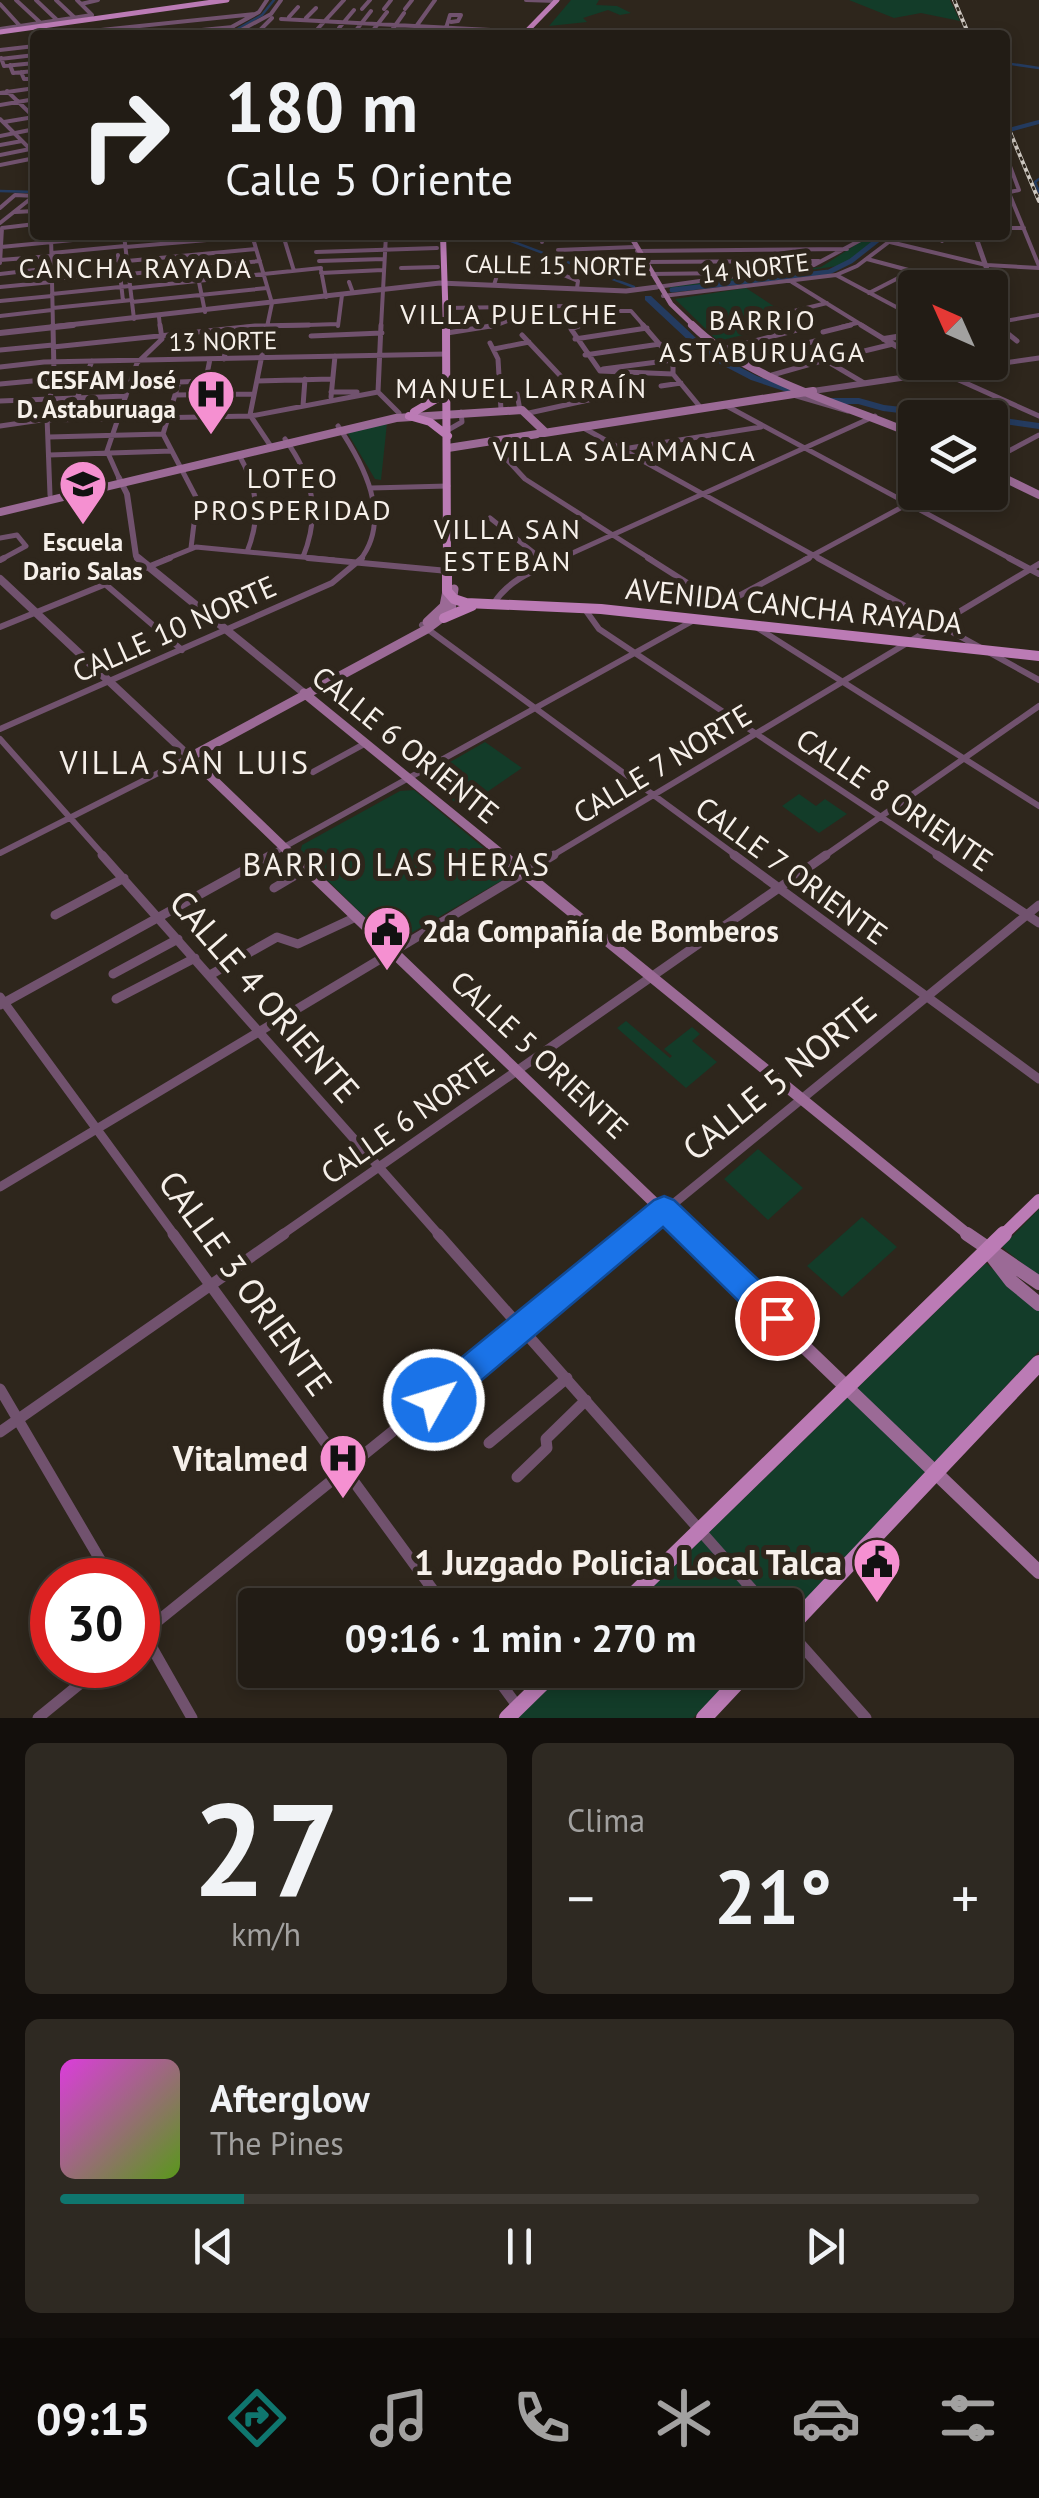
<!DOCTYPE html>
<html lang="es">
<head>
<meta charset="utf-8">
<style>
  body { margin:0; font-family:"PT Sans",sans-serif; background:#2e2922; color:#f1f3f6; height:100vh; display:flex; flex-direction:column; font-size:38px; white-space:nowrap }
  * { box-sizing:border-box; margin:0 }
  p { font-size:32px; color:#a2a1a0 }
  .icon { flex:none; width:55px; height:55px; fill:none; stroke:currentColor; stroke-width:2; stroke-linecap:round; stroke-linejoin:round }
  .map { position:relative; height:1718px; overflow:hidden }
  .details { display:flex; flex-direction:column; gap:25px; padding:25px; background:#130f0c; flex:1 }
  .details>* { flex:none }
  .banner { position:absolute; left:30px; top:30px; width:980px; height:210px; border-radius:10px; box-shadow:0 5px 15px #0003,0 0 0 2px #3f3a34; background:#221c15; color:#f1f3f6; overflow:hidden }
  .needle { width:65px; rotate:315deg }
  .fabs { position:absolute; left:898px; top:270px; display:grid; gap:20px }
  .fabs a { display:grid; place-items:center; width:110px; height:110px; border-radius:10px; background:#221c15; box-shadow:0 5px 15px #0003,0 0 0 2px #3f3a34; font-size:50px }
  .speed { position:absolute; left:30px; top:1558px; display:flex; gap:20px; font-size:50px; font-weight:700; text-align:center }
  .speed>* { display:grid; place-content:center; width:130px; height:130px; border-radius:50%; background:#221c15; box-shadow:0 5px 15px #0003,0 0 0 2px #3f3a34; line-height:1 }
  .speed .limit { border:15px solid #d22; background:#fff; color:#111 }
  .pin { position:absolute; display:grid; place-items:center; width:85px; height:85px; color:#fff; margin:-42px; border:5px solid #fff; border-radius:50%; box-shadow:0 2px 10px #0007 }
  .me { position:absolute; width:110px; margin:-55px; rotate:51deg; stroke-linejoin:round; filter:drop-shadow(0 0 8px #0008) }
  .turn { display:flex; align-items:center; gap:35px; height:210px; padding:0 30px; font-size:45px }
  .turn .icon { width:130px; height:130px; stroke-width:2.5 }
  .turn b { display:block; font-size:70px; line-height:85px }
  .big { font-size:75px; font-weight:800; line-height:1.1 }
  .details .widget { flex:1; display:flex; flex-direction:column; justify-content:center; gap:15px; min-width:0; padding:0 35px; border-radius:15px; background:#2e2922 }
  .details .dial { align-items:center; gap:0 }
  .dial b { font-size:130px; line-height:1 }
  .song { display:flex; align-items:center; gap:30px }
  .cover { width:120px; height:120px; border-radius:15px; background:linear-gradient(135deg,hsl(300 70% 55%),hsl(90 70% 35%)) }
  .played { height:10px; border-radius:5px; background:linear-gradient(90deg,#0f766e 20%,#3f3a34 20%) }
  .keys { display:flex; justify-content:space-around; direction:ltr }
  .heat { display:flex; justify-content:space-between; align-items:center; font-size:55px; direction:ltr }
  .details .tiles { flex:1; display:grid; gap:25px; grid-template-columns:1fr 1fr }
  .widget:last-child { grid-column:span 2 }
  .trip { position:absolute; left:238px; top:1588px; width:565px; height:100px; border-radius:10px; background:#221c15; box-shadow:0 5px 15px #0003,0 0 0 2px #3f3a34; font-weight:800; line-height:100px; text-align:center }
  .dock { display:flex; height:160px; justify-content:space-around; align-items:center; background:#0e0b08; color:#a2a1a0 }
  .dock .icon { width:70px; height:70px }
  .dock .active { color:#0f766e }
  .dock b { font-size:45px; color:#f1f3f6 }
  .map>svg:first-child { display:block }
  .green { fill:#133c29 }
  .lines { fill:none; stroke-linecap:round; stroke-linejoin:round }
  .stream { stroke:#243b5f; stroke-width:2.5 }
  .canal-far1 { stroke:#243b5f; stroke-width:4 }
  .canal { stroke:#243b5f; stroke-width:5 }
  .river { fill:#243b5f; fill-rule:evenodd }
  .minor-far4 { stroke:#71526e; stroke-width:4 }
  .minor-far3 { stroke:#71526e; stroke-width:5 }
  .minor-far2 { stroke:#71526e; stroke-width:6 }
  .minor-far1 { stroke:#71526e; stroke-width:9 }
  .minor { stroke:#71526e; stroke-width:11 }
  .tertiary-far3 { stroke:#71526e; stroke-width:4 }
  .tertiary-far2 { stroke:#71526e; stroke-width:5 }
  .tertiary-far1 { stroke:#71526e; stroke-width:6 }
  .tertiary { stroke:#71526e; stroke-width:8 }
  .secondary-far4 { stroke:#9b6a96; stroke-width:5 }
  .secondary-far3 { stroke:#9b6a96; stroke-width:8 }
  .secondary-far2 { stroke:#9b6a96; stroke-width:9 }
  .secondary-far1 { stroke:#9b6a96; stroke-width:11 }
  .secondary { stroke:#9b6a96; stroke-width:14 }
  .primary-far5 { stroke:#bb7bb5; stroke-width:5 }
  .primary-far4 { stroke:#bb7bb5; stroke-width:6 }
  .primary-far3 { stroke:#bb7bb5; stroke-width:8 }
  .primary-far2 { stroke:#bb7bb5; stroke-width:10 }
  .primary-far1 { stroke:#bb7bb5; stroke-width:12 }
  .primary { stroke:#bb7bb5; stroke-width:16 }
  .rail-casing { stroke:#cec8c1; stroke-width:4 }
  .rail { stroke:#2e261c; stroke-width:2.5; stroke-dasharray:4; stroke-linecap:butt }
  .route { fill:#1a73e8; stroke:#114b97; stroke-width:2.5 }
  .labels { text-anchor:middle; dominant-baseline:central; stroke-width:10; stroke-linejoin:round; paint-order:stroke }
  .far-street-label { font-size:25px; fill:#f6f0ea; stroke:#2e261c }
  .far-poi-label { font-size:25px; font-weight:bold; fill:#f6f0ea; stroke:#2e261c; text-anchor:end }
  .far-neighbourhood-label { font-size:28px; letter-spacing:2.5px; fill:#f6f0ea; stroke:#2e261c }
  .street-label { font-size:30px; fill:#f6f0ea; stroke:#2e261c }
  .poi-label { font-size:30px; font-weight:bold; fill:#f6f0ea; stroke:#2e261c; text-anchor:start }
  .neighbourhood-label { font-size:32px; letter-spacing:2.5px; fill:#f6f0ea; stroke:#2e261c }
  .near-street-label { font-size:35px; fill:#f6f0ea; stroke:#2e261c }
  .near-poi-label { font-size:35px; font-weight:bold; fill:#f6f0ea; stroke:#2e261c; text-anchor:end }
</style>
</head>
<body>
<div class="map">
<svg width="1039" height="1718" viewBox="0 0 1039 1718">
  <rect width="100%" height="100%" fill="#2e261c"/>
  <path class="green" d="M571 0H599L596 5 617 6 631 13 620 15 608 10 583 18 587 22 549 26Z
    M849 0H950L960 21 921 13 894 18Z
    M871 235H883L844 265 672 290 668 287 821 267Z
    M746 288 798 322 718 341 675 299Z
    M387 423 381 480 375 479 347 432Z
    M485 742 522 768 487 792 480 788 456 803 424 777Z
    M414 790 509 869 506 878 401 939 386 938 300 853 302 845 400 791Z
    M799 794 816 806 825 799 847 814 819 833 782 806Z
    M626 1021 670 1058 672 1056 664 1049 692 1027 700 1034 692 1041 717 1062 686 1088 617 1028Z
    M758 1149 803 1188 768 1220 724 1179Z
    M1039 1209V1277L1002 1247Z
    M862 1217 897 1247 842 1297 807 1266Z
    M986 1263 1039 1310V1351L785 1621V1605H634Z
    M567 1670H739L693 1718H518Z"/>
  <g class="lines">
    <path class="stream" d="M227 35 262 15 274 0
      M834 35 843 31 863 35
      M1005 63 1039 68
      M1039 179 1035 182 1039 192
      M0 191 35 192
      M495 235 634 287"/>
    <path class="canal-far1" d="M1005 131 1039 122"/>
    <path class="canal" d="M672 290 829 272 851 261 884 235"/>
    <path class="river" d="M645 296H651L711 352 757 376 804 393 799 396 751 380 705 356 645 300Z
      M859 398 884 405 971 415 976 418H940L883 411 858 404H820L815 401 820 398Z
      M990 416 1039 423V429L990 422V418H986Z"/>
    <path class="minor-far4" d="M16 0 44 26 48 35
      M36 0 57 20
      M56 0 75 18
      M77 0 92 15
      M526 0 556 1
      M0 4 20 26
      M81 4 98 0
      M362 9 370 0
      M384 9 391 0
      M405 9 412 0
      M289 17 298 7
      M306 18 316 8
      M281 19 531 32
      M339 28 354 10
      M446 28 450 15H461L458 21 451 22
      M0 29 92 15
      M357 29 371 11
      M374 29 387 12
      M101 30 255 14
      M392 30 404 13
      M149 35 233 27
      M217 35 259 12 267 0
      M232 35 271 14 281 0
      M255 35 272 18
      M312 35 344 0
      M410 35 435 0
      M437 35H448
      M0 50 35 46
      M1 58 4 66 35 63
      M0 59 35 55
      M10 65 13 73 35 71
      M21 72 24 79H35
      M7 91 34 117
      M0 93 35 88
      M0 105 35 99
      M0 119 35 154
      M4 122 34 117
      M0 145 22 141
      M1005 153 1019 190 1005 193
      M0 155 30 149
      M0 165 35 158
      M1009 193 1039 266
      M0 208 15 195 35 196
      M15 212 35 211
      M0 223 34 196
      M1005 228H1024
      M51 235 53 327
      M252 235 272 303 267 327
      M283 235 294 271
      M542 235V242
      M596 235V239
      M955 235 977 240
      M295 237 386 239
      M631 240 865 238
      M942 241 949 235
      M890 242 986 265 1039 268
      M1 247 124 235 134 319
      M126 247 253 236
      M558 250 634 247
      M637 251 847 249
      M316 252 437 248
      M52 253 125 246
      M118 255 123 301
      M867 259 976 288
      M0 260 52 256
      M127 261 256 249
      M319 261 384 259
      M643 262 819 261
      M0 263 2 228 35 224
      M52 266 127 259
      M401 268 438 267
      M615 268 645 266
      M549 269 578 281 577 288
      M321 270 326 297
      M321 273 383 270
      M0 274 52 268
      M129 274 260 261
      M650 274 730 273
      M836 275 915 317
      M198 277 205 312
      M52 279 129 272
      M349 282 353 293
      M792 282 865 327
      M494 285 500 266
      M0 287 52 282
      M657 287 814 265 870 235
      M131 288 321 268
      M869 293 910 272
      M52 294 130 286
      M663 296 836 275 857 266 898 235
      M0 301 52 296
      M132 302 267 288
      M53 308 132 300
      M446 308 569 306
      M794 311 827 303
      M0 316 52 310
      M159 317 160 327
      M1005 321 1039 315
      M994 322 1000 327
      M338 326 342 295
      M243 327 338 324
      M381 327 386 235
      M491 327 543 308
      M576 327 618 311H631L645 327
      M841 327 857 323"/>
    <path class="minor-far3" d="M268 325 250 415 272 448
      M582 325 571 329 600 371 673 374
      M643 325 673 360V374
      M861 325 884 339
      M997 325 1017 341
      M823 332 851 325
      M447 333 497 325
      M522 335 584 401
      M311 336 382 333
      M575 339 647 328
      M490 343 498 359 501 410
      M53 347 255 326 309 325
      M494 349 529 342
      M0 350 53 345
      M719 350 797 330
      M856 353 893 344
      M585 355 660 344
      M224 359 228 338
      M739 362 815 341
      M0 367 44 362 447 354
      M603 369 673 360
      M941 372 1039 416
      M941 372 1039 358
      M673 374 701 408
      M772 375 825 360 864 383
      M257 381 331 379
      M179 382 163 434 197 499 191 548
      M0 384 54 379
      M130 384 205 381
      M661 386 681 383
      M331 392H357
      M378 392 381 325
      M378 392 399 413
      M203 394 210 359
      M517 394 520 410
      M790 394 848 411
      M175 395 254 394
      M78 396 92 361
      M331 397 335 356
      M0 401 126 396
      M723 404 1013 560
      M303 406 305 379
      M529 413 593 399
      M49 420 251 416 378 392
      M0 426 48 419
      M338 426C363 463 393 518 360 560
      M580 426 822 560
      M448 430 462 422 461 412
      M49 437 163 434
      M285 439C313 478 321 512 303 557
      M489 440 525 479 652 560
      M623 449 761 427
      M49 455 172 451
      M239 455C258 488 261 517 247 552
      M594 459 627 452
      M990 461 1039 435
      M119 478 107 451 137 363 162 339 160 325
      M371 488 448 486
      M50 495 47 417 54 373 53 325
      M490 518 543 560
      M0 538 17 535 26 546 0 560
      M164 560 196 547 334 560
      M557 560 875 416
      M804 560 930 492"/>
    <path class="minor-far2" d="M308 558 448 571
      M540 558 548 564
      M648 558 722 605
      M818 558 1039 680
      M1009 558 1039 574
      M0 560 4 558
      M105 584 182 650
      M494 603C510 578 536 570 563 558
      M722 605 809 558
      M584 608 599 629 941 857
      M422 625 738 857
      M0 627 170 558
      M756 627 1039 806
      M0 729 332 583 362 558
      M0 739 105 857
      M313 772 366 743
      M0 853 190 757
      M266 857 696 619
      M550 857 1039 564
      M823 857 1039 706"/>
    <path class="minor-far1" d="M102 855 440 1236
      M734 855 1039 1079
      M937 855 1039 923
      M274 888 306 869
      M55 915 124 878
      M113 974 178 939
      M210 975 277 937 298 944 356 917
      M0 997 175 1236
      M116 999 195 958
      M0 1005 271 855
      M0 1187 554 855
      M280 1236 826 855
      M634 1236 1039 905"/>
    <path class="minor" d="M173 1234 444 1605
      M438 1234 766 1605
      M0 1389 112 1580
      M0 1432 284 1234
      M489 1443 567 1378
      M517 1477 547 1448 546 1439 586 1400
      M138 1623 192 1718
      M786 1628 866 1718
      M138 1637 637 1234
      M491 1670 518 1707
      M38 1718 103 1665"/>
    <path class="tertiary-far3" d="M0 136 35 129"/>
    <path class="tertiary-far2" d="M975 235 1005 321 990 323
      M51 327 440 283 626 291 657 287"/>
    <path class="tertiary-far1" d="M0 333 73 325
      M884 339 915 357
      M884 339 915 334
      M925 362 941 372
      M813 391 941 372
      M119 478 127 494 136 556 141 560"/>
    <path class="tertiary" d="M138 558 304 693
      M0 579 190 757"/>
    <path class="secondary-far4" d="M630 235 671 304 695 327"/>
    <path class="secondary-far3" d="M692 325C750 382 842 403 915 435
      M448 448 813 391
      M990 471 1039 495
      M0 512 396 418 522 410 544 431"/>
    <path class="secondary-far2" d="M427 622 444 606 447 591
      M304 693 505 857
      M294 857 190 757 427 629 451 611 454 589"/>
    <path class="secondary-far1" d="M292 855 689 1236
      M502 855 970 1236"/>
    <path class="secondary" d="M687 1234 1039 1572
      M967 1234 1039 1283
      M988 1251 1011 1281 1039 1304"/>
    <path class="primary-far5" d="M0 32 227 0
      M523 35 557 0"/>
    <path class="primary-far4" d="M443 235 446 327"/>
    <path class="primary-far3" d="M446 325 447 560
      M414 412 448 392
      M409 416 430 422 448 436"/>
    <path class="primary-far2" d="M447 558V591L454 599 466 603 601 609 1039 656
      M444 618 472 606"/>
    <path class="primary-far1" d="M1002 1236 1039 1200"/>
    <path class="primary" d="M623 1605 1004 1234
      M785 1632 1039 1363
      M507 1718 556 1670
      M704 1718 749 1670"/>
    <g class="rail-casing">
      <path id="rail" d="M954 0 969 35
        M1005 120 1039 201"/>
    </g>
    <use href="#rail" class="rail"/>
  </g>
  <path class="route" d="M664 1196 674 1200 788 1308 792 1318 788 1329 777 1333 767 1329 663 1227 445 1411 434 1416 423 1411 418 1400 423 1389 654 1200Z"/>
  <defs>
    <g id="hospital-pin" transform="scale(2.5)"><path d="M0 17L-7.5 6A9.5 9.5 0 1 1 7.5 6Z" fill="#f590d1" stroke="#2e261c"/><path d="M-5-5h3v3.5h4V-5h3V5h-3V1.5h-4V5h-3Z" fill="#111"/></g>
    <g id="school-pin" transform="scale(2.5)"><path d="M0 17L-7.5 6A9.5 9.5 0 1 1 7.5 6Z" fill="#f590d1" stroke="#2e261c"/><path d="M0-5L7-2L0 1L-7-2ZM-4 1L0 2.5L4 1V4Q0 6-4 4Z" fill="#111"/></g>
    <g id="civic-pin" transform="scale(2.5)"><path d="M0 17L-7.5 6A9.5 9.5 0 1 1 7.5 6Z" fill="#f590d1" stroke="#2e261c"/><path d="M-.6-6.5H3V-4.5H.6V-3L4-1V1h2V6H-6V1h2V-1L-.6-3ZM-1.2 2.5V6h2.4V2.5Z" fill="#111"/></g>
  </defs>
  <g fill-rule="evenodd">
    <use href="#hospital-pin" x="211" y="394"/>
    <use href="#school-pin" x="83" y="484"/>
    <use href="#civic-pin" x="387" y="930"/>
    <use href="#hospital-pin" x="343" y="1458"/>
    <use href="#civic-pin" x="877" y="1562"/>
  </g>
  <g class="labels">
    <g class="far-street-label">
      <text transform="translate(556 265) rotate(1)">CALLE 15 NORTE</text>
      <text transform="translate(755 268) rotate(-7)">14 NORTE</text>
      <text transform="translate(223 341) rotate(-1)">13 NORTE</text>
    </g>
    <g class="far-poi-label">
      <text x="176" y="380">CESFAM José<tspan x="176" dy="29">D. Astaburuaga</tspan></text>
      <text x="83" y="542" text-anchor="middle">Escuela<tspan x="83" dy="29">Dario Salas</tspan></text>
    </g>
    <g class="far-neighbourhood-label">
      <text x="136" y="267">CANCHA RAYADA</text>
      <text x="510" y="313">VILLA PUELCHE</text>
      <text x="763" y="319">BARRIO<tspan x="763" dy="32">ASTABURUAGA</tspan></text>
      <text x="522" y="387">MANUEL LARRAÍN</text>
      <text x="625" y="450">VILLA SALAMANCA</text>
      <text x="293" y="477">LOTEO<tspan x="293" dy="32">PROSPERIDAD</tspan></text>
      <text x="508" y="528">VILLA SAN<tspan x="508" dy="32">ESTEBAN</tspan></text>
    </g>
    <g class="street-label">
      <text transform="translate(794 605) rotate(6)">AVENIDA CANCHA RAYADA</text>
      <text transform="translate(174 628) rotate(-24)">CALLE 10 NORTE</text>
      <text transform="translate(406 744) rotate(39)">CALLE 6 ORIENTE</text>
      <text transform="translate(662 763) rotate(-31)">CALLE 7 NORTE</text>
      <text transform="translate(895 799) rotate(34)">CALLE 8 ORIENTE</text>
      <text transform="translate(792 870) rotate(36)">CALLE 7 ORIENTE</text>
      <text transform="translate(540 1054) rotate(43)">CALLE 5 ORIENTE</text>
      <text transform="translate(407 1118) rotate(-35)">CALLE 6 NORTE</text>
    </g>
    <g class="poi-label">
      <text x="422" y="930">2da Compañía de Bomberos</text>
    </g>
    <g class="neighbourhood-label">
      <text x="185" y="762">VILLA SAN LUIS</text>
      <text x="397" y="864">BARRIO LAS HERAS</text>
    </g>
    <g class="near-street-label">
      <text transform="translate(265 996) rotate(49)">CALLE 4 ORIENTE</text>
      <text transform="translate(779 1078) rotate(-39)">CALLE 5 NORTE</text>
      <text transform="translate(246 1283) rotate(54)">CALLE 3 ORIENTE</text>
    </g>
    <g class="near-poi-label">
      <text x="308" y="1458">Vitalmed</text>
      <text x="842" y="1562">1 Juzgado Policia Local Talca</text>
    </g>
  </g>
</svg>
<div class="fabs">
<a><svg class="needle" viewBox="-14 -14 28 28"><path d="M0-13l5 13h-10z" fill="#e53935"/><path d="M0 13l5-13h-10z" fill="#a2a1a0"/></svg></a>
<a><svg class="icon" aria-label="layers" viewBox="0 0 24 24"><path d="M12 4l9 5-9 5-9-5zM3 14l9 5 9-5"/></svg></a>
</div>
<div class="speed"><div class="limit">30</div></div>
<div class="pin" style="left:777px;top:1318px;background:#d93025"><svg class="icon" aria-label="arrive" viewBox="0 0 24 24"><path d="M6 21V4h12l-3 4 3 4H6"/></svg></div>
<svg class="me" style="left:434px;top:1400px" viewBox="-20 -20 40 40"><circle r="17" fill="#1a73e8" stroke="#fff" stroke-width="3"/><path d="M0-11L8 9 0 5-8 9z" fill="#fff"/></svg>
<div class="trip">09:16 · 1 min · 270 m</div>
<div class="banner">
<div class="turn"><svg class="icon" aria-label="right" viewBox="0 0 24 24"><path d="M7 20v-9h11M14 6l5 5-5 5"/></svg><div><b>180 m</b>Calle 5 Oriente</div></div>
</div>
</div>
<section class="details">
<div class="tiles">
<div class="widget dial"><b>27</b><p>km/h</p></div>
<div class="widget"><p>Clima</p>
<div class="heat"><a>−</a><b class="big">21°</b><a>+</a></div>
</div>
<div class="widget">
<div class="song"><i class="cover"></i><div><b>Afterglow</b><p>The Pines</p></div></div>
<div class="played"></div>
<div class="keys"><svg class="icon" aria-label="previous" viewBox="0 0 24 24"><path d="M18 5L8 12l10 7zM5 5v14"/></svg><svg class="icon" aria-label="pause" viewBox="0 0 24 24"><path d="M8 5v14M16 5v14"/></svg><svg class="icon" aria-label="next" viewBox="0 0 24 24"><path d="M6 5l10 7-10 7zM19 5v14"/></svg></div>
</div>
</div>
</section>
<nav class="dock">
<b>09:15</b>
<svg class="icon active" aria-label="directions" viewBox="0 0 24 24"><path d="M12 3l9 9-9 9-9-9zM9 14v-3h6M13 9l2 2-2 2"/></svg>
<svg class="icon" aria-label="music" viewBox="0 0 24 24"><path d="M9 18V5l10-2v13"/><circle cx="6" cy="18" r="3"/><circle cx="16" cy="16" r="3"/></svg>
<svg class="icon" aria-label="phone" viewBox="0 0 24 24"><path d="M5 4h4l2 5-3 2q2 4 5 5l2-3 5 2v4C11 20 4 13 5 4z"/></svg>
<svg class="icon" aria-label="climate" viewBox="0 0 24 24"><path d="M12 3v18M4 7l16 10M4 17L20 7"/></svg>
<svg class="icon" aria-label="car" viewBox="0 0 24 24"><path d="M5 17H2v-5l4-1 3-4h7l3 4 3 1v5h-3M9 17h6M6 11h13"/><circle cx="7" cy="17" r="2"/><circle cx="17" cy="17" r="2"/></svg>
<svg class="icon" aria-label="filters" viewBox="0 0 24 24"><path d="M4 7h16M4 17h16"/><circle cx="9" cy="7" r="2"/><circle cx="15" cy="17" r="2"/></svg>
</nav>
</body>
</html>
